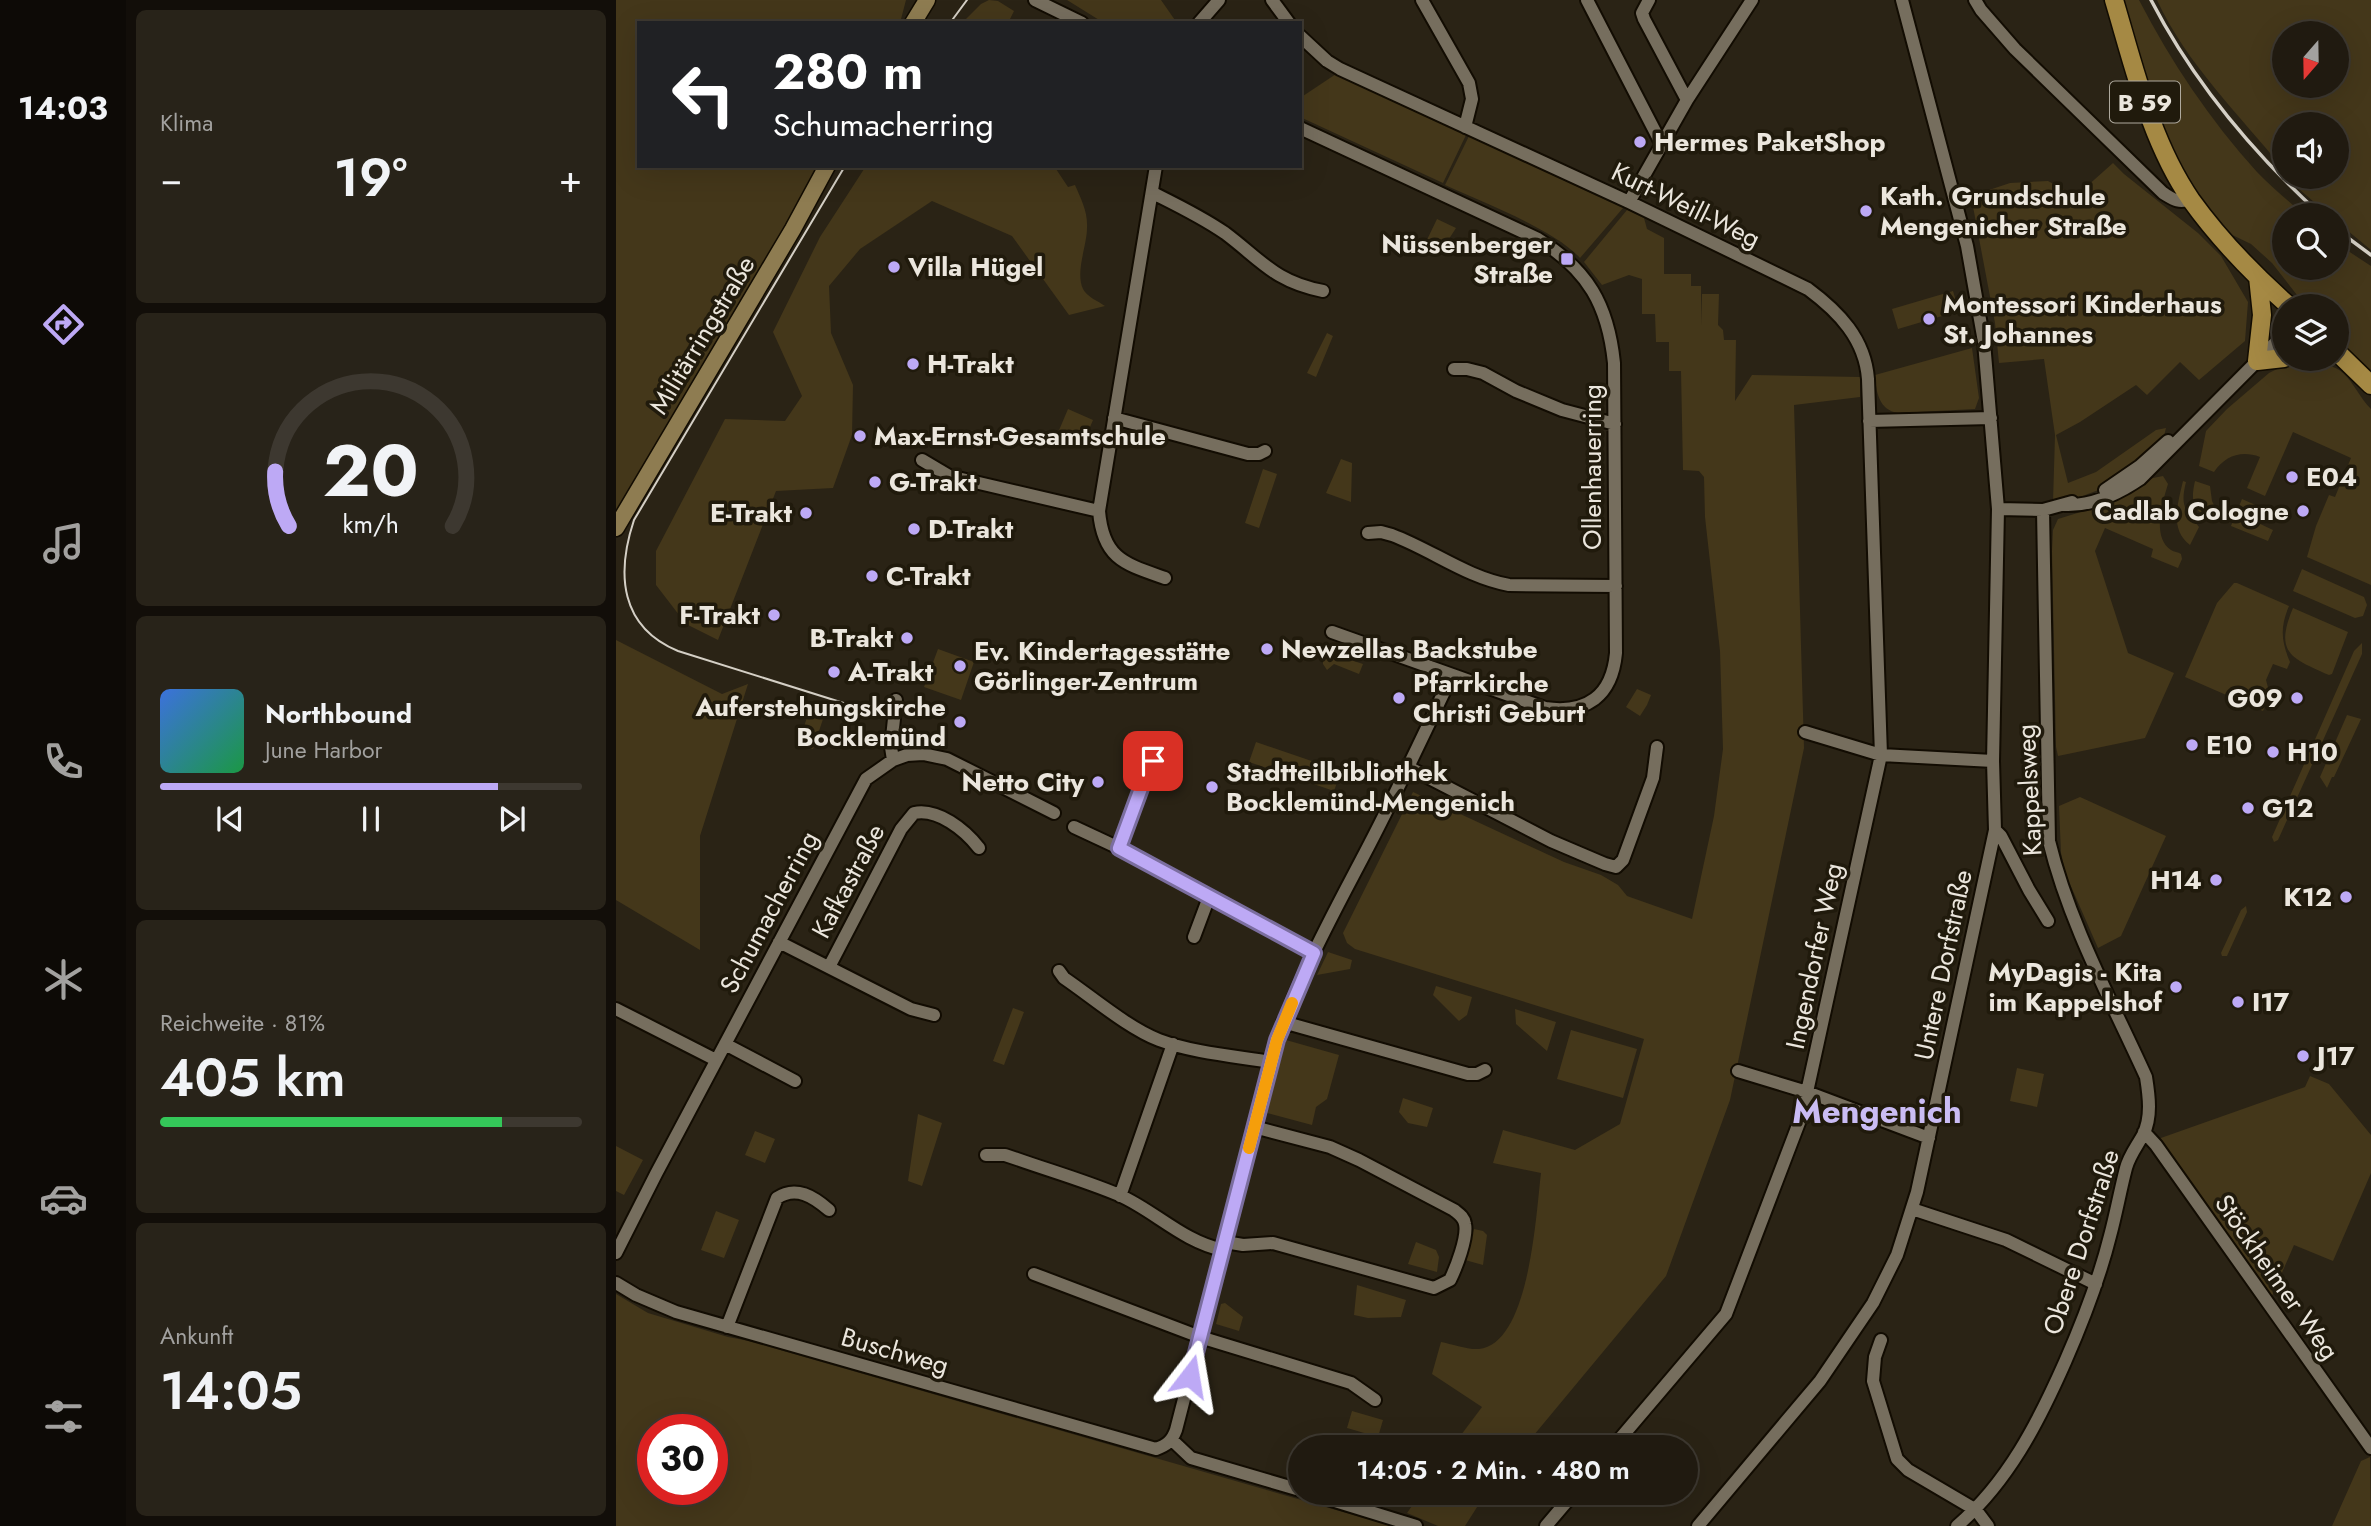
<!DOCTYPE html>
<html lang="de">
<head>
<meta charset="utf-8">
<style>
  body { margin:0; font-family:Jost,sans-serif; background:#282319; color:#f1f3f6; height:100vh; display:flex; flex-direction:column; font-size:26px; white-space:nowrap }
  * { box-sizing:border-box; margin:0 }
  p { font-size:23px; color:#a2a19f }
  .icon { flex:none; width:38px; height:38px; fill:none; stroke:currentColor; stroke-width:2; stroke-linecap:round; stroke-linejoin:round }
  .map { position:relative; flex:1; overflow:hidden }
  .details { display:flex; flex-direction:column; gap:10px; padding:10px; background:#120e09; width:490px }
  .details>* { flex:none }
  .top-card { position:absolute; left:21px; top:21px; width:665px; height:147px; border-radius:0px; box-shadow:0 7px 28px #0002,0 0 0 2px #3d3830; background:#202124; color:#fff; overflow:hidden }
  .needle { width:46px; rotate:200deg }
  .controls { position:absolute; left:1656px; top:21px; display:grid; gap:14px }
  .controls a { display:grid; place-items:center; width:77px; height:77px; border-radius:50%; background:#201a10; box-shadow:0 7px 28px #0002,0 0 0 2px #3d3830; font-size:35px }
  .speed { position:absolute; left:21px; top:1414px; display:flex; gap:14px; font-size:35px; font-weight:700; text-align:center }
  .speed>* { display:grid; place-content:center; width:91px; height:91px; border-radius:50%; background:#201a10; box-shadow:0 7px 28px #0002,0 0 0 2px #3d3830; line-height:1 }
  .speed .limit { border:10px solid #d22; background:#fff; color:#111 }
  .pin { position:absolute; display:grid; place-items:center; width:60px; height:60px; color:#fff; margin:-30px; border-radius:14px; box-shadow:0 4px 10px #0006 }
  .me { position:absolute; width:77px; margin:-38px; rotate:14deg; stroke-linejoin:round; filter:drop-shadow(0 0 5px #0008) }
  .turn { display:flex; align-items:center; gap:24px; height:147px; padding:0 21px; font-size:32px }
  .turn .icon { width:91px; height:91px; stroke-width:2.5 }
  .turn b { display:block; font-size:49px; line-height:60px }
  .big { font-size:52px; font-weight:600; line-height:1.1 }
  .details .card { flex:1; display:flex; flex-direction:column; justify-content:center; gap:10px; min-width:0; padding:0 24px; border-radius:10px; background:#282319 }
  .details .dial { align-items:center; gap:0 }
  .dial svg { height:182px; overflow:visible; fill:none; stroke:#3d3830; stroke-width:7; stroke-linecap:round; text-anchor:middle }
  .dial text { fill:#f1f3f6; stroke:none }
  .song { display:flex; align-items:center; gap:21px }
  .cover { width:84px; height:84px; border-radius:10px; background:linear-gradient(135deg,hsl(220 70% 55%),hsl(140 70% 35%)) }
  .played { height:7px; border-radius:4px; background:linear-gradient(90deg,#bda9f5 80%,#3d3830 80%) }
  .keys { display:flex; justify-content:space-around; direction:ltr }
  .heat { display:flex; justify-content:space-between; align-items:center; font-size:38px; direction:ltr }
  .charge { height:10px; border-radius:5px; background:linear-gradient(90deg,#34c759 81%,#3d3830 0) }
  .trip { position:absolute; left:672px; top:1435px; width:410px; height:70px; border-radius:35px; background:#201a10; box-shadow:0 7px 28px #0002,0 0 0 2px #3d3830; font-weight:600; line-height:70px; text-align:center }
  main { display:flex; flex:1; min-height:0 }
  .menu { display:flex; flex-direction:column; width:126px; justify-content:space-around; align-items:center; background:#0d0a06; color:#a2a19f }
  .menu .icon { width:49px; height:49px }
  .menu .on { color:#bda9f5 }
  .menu b { font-size:32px; color:#f1f3f6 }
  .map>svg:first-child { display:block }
  .green { fill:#44371a; fill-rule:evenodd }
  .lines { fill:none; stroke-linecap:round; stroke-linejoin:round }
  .street-casing { stroke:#120c02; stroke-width:16 }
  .secondary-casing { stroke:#120c02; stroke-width:19 }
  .primary-casing { stroke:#120c02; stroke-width:21 }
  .street { stroke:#766e5e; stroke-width:12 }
  .secondary { stroke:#8e7c51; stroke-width:16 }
  .primary { stroke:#a58944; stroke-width:18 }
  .tram { stroke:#d4cfc5; stroke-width:2 }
  .rail { stroke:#d4cfc5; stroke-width:3.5 }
  .route-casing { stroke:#7b6e9f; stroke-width:18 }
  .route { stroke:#bda9f5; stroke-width:12 }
  .slow { stroke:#f59e0b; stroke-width:12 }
  .poi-dot { fill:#bda9f5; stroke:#201a0c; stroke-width:2.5 }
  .labels { text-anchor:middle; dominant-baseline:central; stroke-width:7; stroke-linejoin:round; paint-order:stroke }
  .shield { fill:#201a0c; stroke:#aea99e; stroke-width:2 }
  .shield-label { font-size:24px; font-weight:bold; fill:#ebe6dd }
  .poi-label { font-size:26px; font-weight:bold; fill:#ebe6dd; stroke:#201a0c; text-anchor:start }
  .street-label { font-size:26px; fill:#ebe6dd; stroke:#201a0c }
  .district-label { font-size:33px; font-weight:bold; fill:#cabcf4; stroke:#201a0c }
</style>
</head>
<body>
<main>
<nav class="menu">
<b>14:03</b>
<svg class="icon on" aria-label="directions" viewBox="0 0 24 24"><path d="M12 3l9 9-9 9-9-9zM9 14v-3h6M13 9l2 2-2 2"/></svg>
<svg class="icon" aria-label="music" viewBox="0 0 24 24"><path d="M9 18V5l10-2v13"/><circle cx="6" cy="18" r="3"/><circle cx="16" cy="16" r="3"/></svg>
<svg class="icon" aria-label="phone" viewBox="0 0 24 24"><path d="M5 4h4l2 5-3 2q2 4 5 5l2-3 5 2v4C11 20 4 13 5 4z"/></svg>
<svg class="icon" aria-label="climate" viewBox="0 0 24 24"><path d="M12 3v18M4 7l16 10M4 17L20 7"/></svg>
<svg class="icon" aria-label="car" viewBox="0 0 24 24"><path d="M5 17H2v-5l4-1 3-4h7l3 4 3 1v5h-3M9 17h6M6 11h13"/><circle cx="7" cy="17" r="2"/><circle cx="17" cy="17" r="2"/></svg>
<svg class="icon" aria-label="filters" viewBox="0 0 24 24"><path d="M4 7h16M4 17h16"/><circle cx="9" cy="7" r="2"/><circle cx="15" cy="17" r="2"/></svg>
</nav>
<section class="details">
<div class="card"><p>Klima</p>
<div class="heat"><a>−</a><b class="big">19°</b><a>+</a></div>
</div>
<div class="card dial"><svg viewBox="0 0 100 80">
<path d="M14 69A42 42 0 1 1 86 69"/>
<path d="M14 69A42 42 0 0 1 8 45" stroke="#bda9f5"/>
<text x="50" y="56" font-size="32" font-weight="700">20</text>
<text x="50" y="72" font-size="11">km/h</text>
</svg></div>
<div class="card">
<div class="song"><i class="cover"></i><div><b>Northbound</b><p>June Harbor</p></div></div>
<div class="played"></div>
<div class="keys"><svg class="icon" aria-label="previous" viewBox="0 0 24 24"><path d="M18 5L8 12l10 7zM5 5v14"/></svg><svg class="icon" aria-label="pause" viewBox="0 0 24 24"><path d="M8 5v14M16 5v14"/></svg><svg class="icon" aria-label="next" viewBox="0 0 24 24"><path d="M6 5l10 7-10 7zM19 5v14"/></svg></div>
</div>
<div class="card"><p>Reichweite · 81%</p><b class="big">405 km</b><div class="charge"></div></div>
<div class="card"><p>Ankunft</p><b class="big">14:05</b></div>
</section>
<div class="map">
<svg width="1755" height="1526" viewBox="0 0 1755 1526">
  <rect width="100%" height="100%" fill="#2a2315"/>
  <path class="green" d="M0 0H290L284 23H23V166H203L98 350 0 515Z
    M373 0 382 1 398 11 392 23H346L365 4Z
    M451 0H545L561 23H488Z
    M1504 0H1523C1555 62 1594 120 1641 172 1655 187 1673 201 1688 215H1668V268H1720V243L1755 266V371L1720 339V306H1687L1688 304 1656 263 1635 244 1608 231 1579 190 1551 139Z
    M1541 0H1755V250L1720 221V215H1713L1683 189 1673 177H1720V124H1668V170C1624 115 1571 65 1541 0ZM1668 33H1720V86H1668Z
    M720 74 850 135 827 183 684 117V98Z
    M853 136 1007 208 964 258C938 229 866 202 829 185Z
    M1497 163 1508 174 1582 233 1605 256 1632 302 1629 341 1583 380 1564 362 1531 395 1520 385 1464 422 1440 435 1452 483 1480 472 1540 430 1550 428 1546 444 1488 488 1461 498 1437 502 1439 435 1428 359 1383 363 1379 323 1355 196 1394 183 1432 181 1460 196Z
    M250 166H438L452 187 459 185C465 199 472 212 471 228 471 246 459 272 467 289 471 297 482 301 489 306L453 315 396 236 316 201 244 249 213 286 215 333 237 385 236 435 217 488 160 491 102 640 70 624 40 585V551L109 419 169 421 186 396 157 332 204 237Z
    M1011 210 1028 218 1031 229 1048 238V274H1075V286H1085V325L1086 294H1103L1102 325 1107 330 1108 340H1120L1119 401 1136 375 1244 377V397L1178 405 1188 748 1114 1100 1050 1276 908 1447H836L866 1407 816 1374 825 1342C836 1344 852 1350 863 1349 914 1344 920 1213 925 1173L877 1163 887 1130 959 1150 1004 1124 1028 1039 739 949 731 943 727 933 797 792 948 862 985 875 1002 885 1011 896 1076 919 1098 816 1107 749 1104 651 1089 517 1088 477 1083 471 1067 470 1065 371H1053V342H1040L1039 314H1026V279L1013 275 986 285 968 262Z
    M821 219 840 228 824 253 808 246Z
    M1337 291 1343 311 1282 329 1276 309Z
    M711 333 717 336 700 377 691 373Z
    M1356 348 1363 398 1359 409 1282 413C1263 410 1260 392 1259 375Z
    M1691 361C1702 363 1719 365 1727 373 1738 383 1744 398 1755 409V585L1691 557 1700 526 1713 495 1719 497 1735 458 1677 432 1649 496 1631 488 1644 457C1625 450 1609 456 1598 472L1583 466 1590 431 1611 409 1653 373 1673 363Z
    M452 409 477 420 466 446 441 435Z
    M725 459 736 463 735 502 710 493Z
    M647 469 661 474 643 528 629 523Z
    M1547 476 1552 484C1547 501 1535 537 1555 550 1558 552 1562 552 1565 554L1566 559 1562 568 1535 557 1537 549 1489 528 1479 551 1512 653 1558 673 1529 738 1442 756 1440 747 1436 551 1437 530 1442 519 1484 506 1537 478Z
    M1567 481 1570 482C1564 506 1569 510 1583 527L1574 545C1553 529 1562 503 1567 481Z
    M1579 481 1594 486 1596 501 1602 513 1600 519C1577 513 1574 503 1579 481Z
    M1626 499 1644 507 1638 521 1657 530 1652 541 1615 526Z
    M1686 569 1748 597 1751 605 1747 616 1739 618 1677 591Z
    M1618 583H1621L1673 606C1664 627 1665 641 1674 662L1671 669 1657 664 1650 680 1654 695 1647 711 1569 677 1601 603Z
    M1677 608 1732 632 1716 674 1713 675C1675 658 1658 653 1677 608Z
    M0 640 106 694 132 684 84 836V950L0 900Z
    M1746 643V654L1662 840 1658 842 1656 837 1738 651Z
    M322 649 358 662 345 700 308 687Z
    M707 651 747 664 743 674 718 664 711 670 707 664Z
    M1021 689 1035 695 1031 705 1024 716 1010 707Z
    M194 708 209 713 197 749 182 745Z
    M1731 715 1745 719 1718 777H1716L1711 788 1704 777Z
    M640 742 725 771 718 791 633 762Z
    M1464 797 1550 836 1505 936 1482 948 1450 875 1445 853 1443 806Z
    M1630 906 1631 912 1611 956H1606L1605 953 1625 910Z
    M712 952 736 960 734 969 701 975Z
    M820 986 856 997 851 1015 843 1021 817 995Z
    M397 1008 408 1012 388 1065 377 1061Z
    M899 1009 940 1022 931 1051 900 1024Z
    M955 1030 1021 1049 1007 1098 941 1079Z
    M670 1040 723 1055 711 1099 700 1107 696 1125 651 1113Z
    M1401 1068 1428 1074 1421 1107 1394 1101Z
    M1694 1076 1713 1084 1755 1135V1173L1717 1261 1678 1245 1655 1298 1542 1139 1689 1087Z
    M787 1098 817 1108 811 1127 792 1123 783 1112Z
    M302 1114 326 1123 306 1186 292 1181Z
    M139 1131 159 1139 149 1163 129 1155Z
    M0 1146 27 1160 8 1195 0 1191Z
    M100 1211 123 1220 108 1258 85 1250Z
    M858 1229 867 1231 871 1235 867 1265 849 1260Z
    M800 1242 820 1250 823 1257 821 1272 792 1264Z
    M741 1285 790 1300 785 1317 752 1318 738 1315Z
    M0 1294 32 1313 112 1337 133 1341 776 1526H0ZM37 1430H96V1489H37Z
    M609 1303 627 1317 623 1331 600 1324 605 1304Z
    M736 1411 767 1420 762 1437 731 1428Z
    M1754 1457 1755 1526H1716L1745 1461Z
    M805 1493H870L849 1526H822L791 1513Z"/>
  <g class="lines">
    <g class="street-casing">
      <path id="street" d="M419 0 466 23
        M656 0 673 23
        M806 0 853 83 856 99 849 127
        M971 0 1045 143
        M1033 0 1026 13 1028 19 1071 100
        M1359 0 1365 10 1399 49 1547 193C1557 199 1563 204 1574 199
        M583 23 603 0
        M684 36 711 61 724 69 1013 202 1192 289C1223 312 1249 339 1252 379L1265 755 1191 1092 1184 1120 1110 1314 997 1447
        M684 128 922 239C972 270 992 305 998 363L1000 653C996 696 971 714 929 708L716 632
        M540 166 483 511C487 559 509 564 549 578
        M537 193C561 205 586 217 609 233 645 260 659 282 707 291
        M1013 202 1071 100 1136 0
        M838 369H851L867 373 900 391 946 410 999 424
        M498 418 632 454H643L649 451
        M1253 421 1375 418
        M306 460 333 476 483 511
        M1489 490 1524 466 1552 441
        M1449 505C1476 506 1502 494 1524 479L1668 334
        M1382 509 1427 510 1456 502
        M752 533 765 532 776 535C816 550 850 577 893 585L1000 586
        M1189 732 1265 755 1377 761
        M277 760 275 747 280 700
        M792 767 935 841 989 864 1000 867 1007 860 1037 778 1041 747
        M458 827 503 848 698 953
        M1379 830 1385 836 1413 890 1432 921
        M503 848 534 764 543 760
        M578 937 593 897
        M163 942 295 1009 318 1015
        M213 967 285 829 298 813C322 808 349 830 363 848
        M443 971 448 978C476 997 512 1028 543 1040 578 1053 618 1056 655 1062
        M0 1009 100 1060
        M667 1022 852 1074H861L869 1070
        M109 1044 179 1081
        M1122 1071 1191 1092 1313 1138
        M1528 1132 1540 1145 1755 1448
        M370 1155H389L401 1159C435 1171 470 1181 503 1195 539 1211 566 1241 607 1250
        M504 1196 557 1044
        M1296 1209 1390 1240 1480 1284
        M609 1242 627 1245 657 1243 818 1288 834 1280C840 1268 852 1237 849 1224 848 1217 843 1214 838 1210L743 1160 714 1147 638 1127
        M0 1253 40 1174 250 779 277 760 291 755 307 754 331 759 438 813
        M418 1274 584 1337 735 1383 759 1400
        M0 1283 20 1295 60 1312 540 1449C551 1445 556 1441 560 1430L655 1062C676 988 714 920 749 853 780 794 808 734 836 675
        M111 1327 161 1198C180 1185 198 1197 213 1210
        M1265 1340 1259 1357 1257 1381 1281 1459 1292 1470 1360 1510 1372 1526
        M556 1440 575 1458 684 1490
        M693 1493 800 1526
        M930 1526 958 1493
        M1082 1526 1204 1381 1257 1303 1281 1255 1301 1192 1379 830 1377 761 1382 509 1368 342 1351 246 1286 0
        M1341 1526C1392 1482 1422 1423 1449 1362 1467 1321 1483 1280 1494 1236 1500 1214 1504 1191 1510 1168 1513 1156 1521 1146 1527 1135 1536 1117 1533 1096 1530 1077 1495 1000 1453 923 1433 841L1427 510"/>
    </g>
    <g class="secondary-casing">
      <path id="secondary" d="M297 23 311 0
        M0 528 177 229 211 166"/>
    </g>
    <g class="primary-casing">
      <path id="primary" d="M1498 0C1518 67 1535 142 1575 200 1603 239 1637 274 1673 306
        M1642 277 1646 315 1641 361 1668 358
        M1720 351 1755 385"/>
    </g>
    <use href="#street" class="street"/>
    <use href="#secondary" class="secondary"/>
    <use href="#primary" class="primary"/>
    <path class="tram" d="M334 23 351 0
      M229 166 18 520C0 574 4 627 62 651L253 711"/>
    <path class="rail" d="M1535 0C1577 81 1638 154 1705 215
      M1720 229 1755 255"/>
  </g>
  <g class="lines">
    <g class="route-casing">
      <path id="route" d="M537 761 534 764 503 848 698 953 661 1040 574 1376"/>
    </g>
    <use href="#route" class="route"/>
    <path class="slow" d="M633 1148 661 1040 676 1003"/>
  </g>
  <g class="poi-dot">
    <circle cx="1024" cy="142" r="7"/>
    <circle cx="1250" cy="211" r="7"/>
    <rect x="944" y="252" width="14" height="14" rx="3.5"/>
    <circle cx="278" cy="267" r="7"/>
    <circle cx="1313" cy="319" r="7"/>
    <circle cx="297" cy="364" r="7"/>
    <circle cx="244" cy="436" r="7"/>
    <circle cx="1676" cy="477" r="7"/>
    <circle cx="259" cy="482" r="7"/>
    <circle cx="1687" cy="511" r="7"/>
    <circle cx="190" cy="513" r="7"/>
    <circle cx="298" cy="529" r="7"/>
    <circle cx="256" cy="576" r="7"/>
    <circle cx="158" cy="615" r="7"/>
    <circle cx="291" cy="638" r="7"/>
    <circle cx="651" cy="649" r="7"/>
    <circle cx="344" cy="666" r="7"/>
    <circle cx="218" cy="672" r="7"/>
    <circle cx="783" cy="698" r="7"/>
    <circle cx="1681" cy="698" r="7"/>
    <circle cx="344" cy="722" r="7"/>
    <circle cx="1576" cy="745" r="7"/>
    <circle cx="1657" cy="752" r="7"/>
    <circle cx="482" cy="782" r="7"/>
    <circle cx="596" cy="787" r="7"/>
    <circle cx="1632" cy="808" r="7"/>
    <circle cx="1600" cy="880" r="7"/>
    <circle cx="1730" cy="897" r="7"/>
    <circle cx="1560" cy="987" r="7"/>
    <circle cx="1622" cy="1002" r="7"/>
    <circle cx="1687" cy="1056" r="7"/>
  </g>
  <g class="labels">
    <rect class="shield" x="1494" y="81.5" width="70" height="41" rx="5"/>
    <g class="shield-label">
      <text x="1529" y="102">B 59</text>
    </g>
    <g class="poi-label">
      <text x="1038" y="142">Hermes PaketShop</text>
      <text x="1264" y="196">Kath. Grundschule<tspan x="1264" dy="30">Mengenicher Straße</tspan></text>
      <text x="937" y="244" text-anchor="end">Nüssenberger<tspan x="937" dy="30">Straße</tspan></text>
      <text x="292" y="267">Villa Hügel</text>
      <text x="1327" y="304">Montessori Kinderhaus<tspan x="1327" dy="30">St. Johannes</tspan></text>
      <text x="311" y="364">H-Trakt</text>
      <text x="258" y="436">Max-Ernst-Gesamtschule</text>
      <text x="1690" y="477">E04</text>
      <text x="273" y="482">G-Trakt</text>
      <text x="1673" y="511" text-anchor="end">Cadlab Cologne</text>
      <text x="176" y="513" text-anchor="end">E-Trakt</text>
      <text x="312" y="529">D-Trakt</text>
      <text x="270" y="576">C-Trakt</text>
      <text x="144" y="615" text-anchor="end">F-Trakt</text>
      <text x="277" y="638" text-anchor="end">B-Trakt</text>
      <text x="665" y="649">Newzellas Backstube</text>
      <text x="358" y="651">Ev. Kindertagesstätte<tspan x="358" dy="30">Görlinger-Zentrum</tspan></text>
      <text x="232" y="672">A-Trakt</text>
      <text x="797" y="683">Pfarrkirche<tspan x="797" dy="30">Christi Geburt</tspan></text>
      <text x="1667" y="698" text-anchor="end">G09</text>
      <text x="330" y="707" text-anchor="end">Auferstehungskirche<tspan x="330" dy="30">Bocklemünd</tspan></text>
      <text x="1590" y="745">E10</text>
      <text x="1671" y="752">H10</text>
      <text x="610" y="772">Stadtteilbibliothek<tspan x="610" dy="30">Bocklemünd-Mengenich</tspan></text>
      <text x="468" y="782" text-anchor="end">Netto City</text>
      <text x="1646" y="808">G12</text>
      <text x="1586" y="880" text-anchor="end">H14</text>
      <text x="1716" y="897" text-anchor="end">K12</text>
      <text x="1546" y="972" text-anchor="end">MyDagis - Kita<tspan x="1546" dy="30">im Kappelshof</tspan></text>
      <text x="1636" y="1002">I17</text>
      <text x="1701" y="1056">J17</text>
    </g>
    <g class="street-label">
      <text transform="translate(1070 205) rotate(26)">Kurt-Weill-Weg</text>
      <text transform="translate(86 335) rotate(-59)">Militärringstraße</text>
      <text transform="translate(976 467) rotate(-90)">Ollenhauerring</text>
      <text transform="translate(1413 790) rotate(-93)">Kappelsweg</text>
      <text transform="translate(232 881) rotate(-62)">Kafkastraße</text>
      <text transform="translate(153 912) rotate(-62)">Schumacherring</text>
      <text transform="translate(1198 956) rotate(-78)">Ingendorfer Weg</text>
      <text transform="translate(1327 965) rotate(-78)">Untere Dorfstraße</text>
      <text transform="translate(1465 1242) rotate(-72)">Obere Dorfstraße</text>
      <text transform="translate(1661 1277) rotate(55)">Stöckheimer Weg</text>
      <text transform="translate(279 1351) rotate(16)">Buschweg</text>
    </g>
    <g class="district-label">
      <text x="1261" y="1111">Mengenich</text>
    </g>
  </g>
</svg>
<div class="controls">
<a><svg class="needle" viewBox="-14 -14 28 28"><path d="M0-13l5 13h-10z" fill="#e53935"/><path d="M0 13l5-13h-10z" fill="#a2a19f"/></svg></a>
<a><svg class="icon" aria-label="sound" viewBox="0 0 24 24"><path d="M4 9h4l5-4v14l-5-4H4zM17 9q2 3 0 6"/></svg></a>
<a><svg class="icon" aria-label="search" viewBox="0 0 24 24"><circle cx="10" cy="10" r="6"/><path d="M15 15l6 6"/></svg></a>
<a><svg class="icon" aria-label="layers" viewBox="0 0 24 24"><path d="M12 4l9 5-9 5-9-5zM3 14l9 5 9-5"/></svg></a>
</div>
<div class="speed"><div class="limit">30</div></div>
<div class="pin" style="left:537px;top:761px;background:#d93025"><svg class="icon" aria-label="arrive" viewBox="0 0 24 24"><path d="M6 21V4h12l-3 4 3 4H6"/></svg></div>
<svg class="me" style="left:574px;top:1376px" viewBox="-20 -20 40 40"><path d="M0-17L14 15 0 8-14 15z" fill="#bda9f5" stroke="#fff" stroke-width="4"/></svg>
<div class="trip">14:05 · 2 Min. · 480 m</div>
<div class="top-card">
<div class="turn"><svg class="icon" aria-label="left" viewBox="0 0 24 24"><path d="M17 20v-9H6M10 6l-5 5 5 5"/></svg><div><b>280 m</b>Schumacherring</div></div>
</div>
</div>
</main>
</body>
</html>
